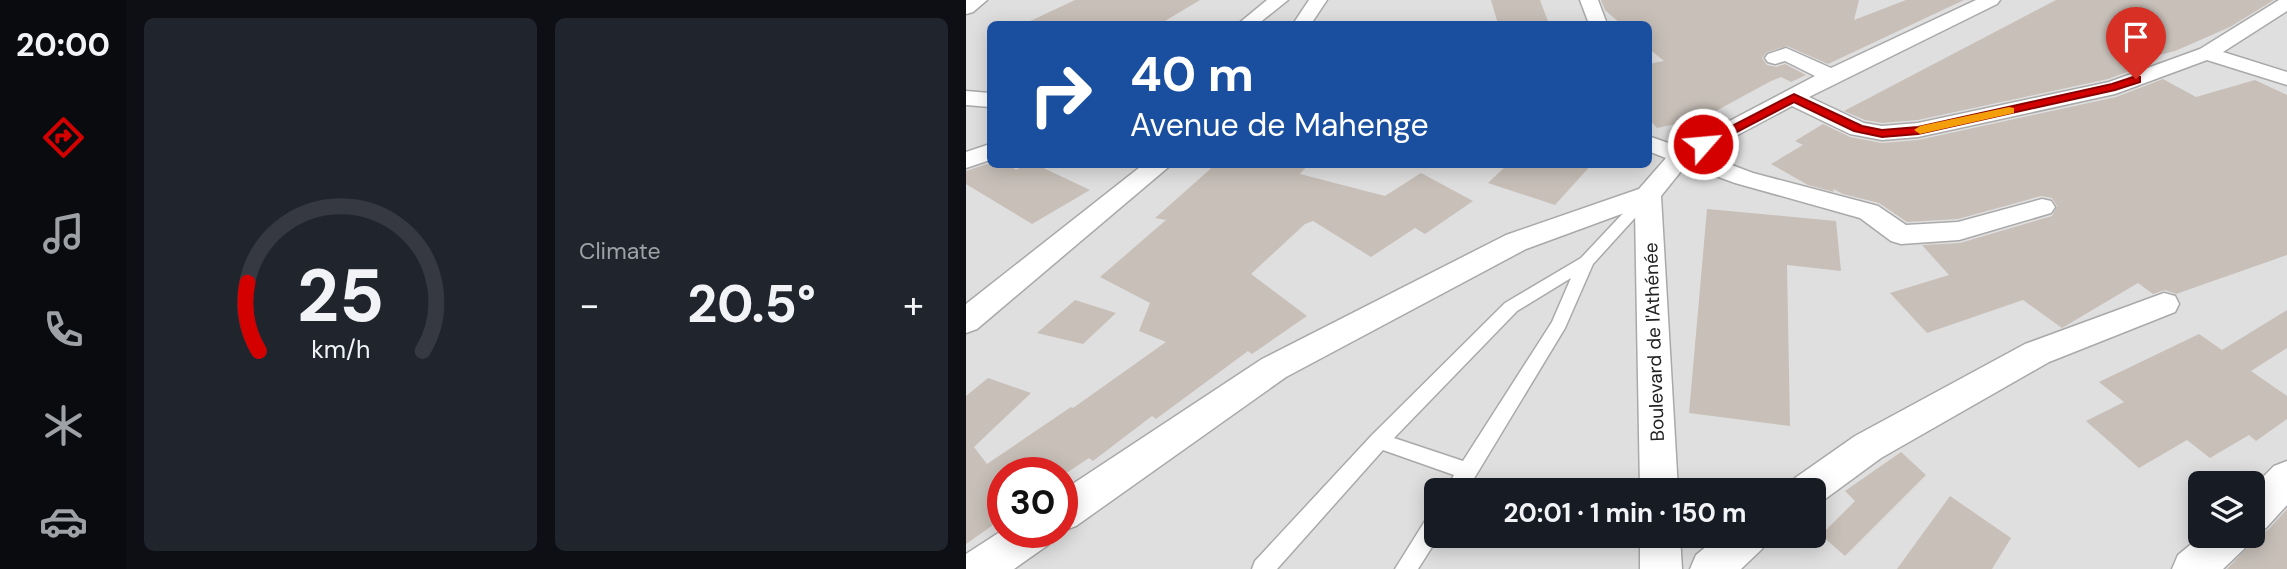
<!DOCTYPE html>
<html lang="en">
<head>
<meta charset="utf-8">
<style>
  body { margin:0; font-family:"DM Sans",sans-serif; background:#20242c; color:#f1f3f6; height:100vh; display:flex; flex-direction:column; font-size:26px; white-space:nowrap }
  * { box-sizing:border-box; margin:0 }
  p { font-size:23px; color:#9ea1a6 }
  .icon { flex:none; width:38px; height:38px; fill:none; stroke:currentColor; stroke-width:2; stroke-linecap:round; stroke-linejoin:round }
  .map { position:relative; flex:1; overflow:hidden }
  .sheet { display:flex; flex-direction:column; gap:18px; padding:18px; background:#0d0f14; width:840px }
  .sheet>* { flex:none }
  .hud { position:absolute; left:21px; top:21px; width:665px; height:147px; border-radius:10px; box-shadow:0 4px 18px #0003; background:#1a4fa0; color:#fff; overflow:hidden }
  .fabs { position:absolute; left:1222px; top:471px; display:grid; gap:14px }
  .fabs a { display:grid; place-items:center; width:77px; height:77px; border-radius:10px; background:#171b24; box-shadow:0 4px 18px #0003; font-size:35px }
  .speed { position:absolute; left:21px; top:457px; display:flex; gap:14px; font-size:35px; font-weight:700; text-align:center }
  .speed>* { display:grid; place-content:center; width:91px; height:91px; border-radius:50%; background:#171b24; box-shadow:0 4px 18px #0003; line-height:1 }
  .speed .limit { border:10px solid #d22; background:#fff; color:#111 }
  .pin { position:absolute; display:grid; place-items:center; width:60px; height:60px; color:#fff; margin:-72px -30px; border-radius:50% 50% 50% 0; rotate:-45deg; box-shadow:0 0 7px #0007 }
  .pin .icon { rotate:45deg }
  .me { position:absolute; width:77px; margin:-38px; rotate:63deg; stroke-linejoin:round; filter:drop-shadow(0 0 5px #0008) }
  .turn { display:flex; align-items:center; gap:24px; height:147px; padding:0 28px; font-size:32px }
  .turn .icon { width:91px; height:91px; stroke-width:2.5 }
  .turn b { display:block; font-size:49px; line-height:60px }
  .big { font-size:52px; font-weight:700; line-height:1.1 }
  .sheet .card { flex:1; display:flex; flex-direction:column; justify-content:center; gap:10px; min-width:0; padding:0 24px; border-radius:10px; background:#20242c }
  .sheet .dial { align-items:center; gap:0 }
  .dial svg { height:182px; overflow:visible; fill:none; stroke:#363941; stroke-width:7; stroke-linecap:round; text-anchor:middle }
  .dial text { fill:#f1f3f6; stroke:none }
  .heat { display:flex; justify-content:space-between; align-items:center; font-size:38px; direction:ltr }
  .sheet .tiles { flex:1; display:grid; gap:18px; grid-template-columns:repeat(2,1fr) }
  .trip { position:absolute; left:458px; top:478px; width:402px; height:70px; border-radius:10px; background:#171b24; box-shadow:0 4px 18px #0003; font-weight:700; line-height:70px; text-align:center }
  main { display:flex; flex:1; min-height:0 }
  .tab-bar { display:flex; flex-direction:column; width:126px; justify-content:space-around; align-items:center; background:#090b0e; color:#9ea1a6 }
  .tab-bar .icon { width:49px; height:49px }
  .tab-bar .on { color:#d40000 }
  .tab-bar b { font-size:32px; color:#f1f3f6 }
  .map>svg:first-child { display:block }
  .residential { fill:#e0dfdf; fill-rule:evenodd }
  .building { fill:#c7bfb8 }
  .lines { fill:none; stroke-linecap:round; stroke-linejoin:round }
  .lane-casing { stroke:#a9a9a9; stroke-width:3 }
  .street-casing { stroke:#a9a9a9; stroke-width:3 }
  .lane { fill:#fff; fill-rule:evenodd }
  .street { fill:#fff; fill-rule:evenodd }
  .route { fill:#d40000; stroke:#8a0000; stroke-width:2 }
  .slow { fill:#f59e0b }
  .labels { text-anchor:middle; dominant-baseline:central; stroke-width:5; stroke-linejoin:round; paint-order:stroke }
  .street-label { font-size:19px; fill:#222; stroke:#fff }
</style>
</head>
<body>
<main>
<nav class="tab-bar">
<b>20:00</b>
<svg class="icon on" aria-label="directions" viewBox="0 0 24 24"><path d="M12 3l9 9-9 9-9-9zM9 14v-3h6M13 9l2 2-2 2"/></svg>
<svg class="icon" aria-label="music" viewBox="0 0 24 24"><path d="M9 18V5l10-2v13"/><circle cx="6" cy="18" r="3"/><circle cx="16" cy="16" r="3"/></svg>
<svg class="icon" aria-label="phone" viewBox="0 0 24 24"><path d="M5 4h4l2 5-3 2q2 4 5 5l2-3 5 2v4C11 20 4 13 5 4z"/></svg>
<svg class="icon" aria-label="climate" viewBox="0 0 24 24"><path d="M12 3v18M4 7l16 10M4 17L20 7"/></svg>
<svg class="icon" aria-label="car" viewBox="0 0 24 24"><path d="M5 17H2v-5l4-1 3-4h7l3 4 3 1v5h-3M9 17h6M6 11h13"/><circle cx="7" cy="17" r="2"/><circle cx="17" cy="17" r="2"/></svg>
</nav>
<section class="sheet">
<div class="tiles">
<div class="card dial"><svg viewBox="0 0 100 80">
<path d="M14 69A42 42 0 1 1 86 69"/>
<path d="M14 69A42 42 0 0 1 9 39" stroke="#d40000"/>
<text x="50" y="56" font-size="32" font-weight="700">25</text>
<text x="50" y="72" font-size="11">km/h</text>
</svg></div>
<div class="card"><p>Climate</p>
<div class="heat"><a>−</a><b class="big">20.5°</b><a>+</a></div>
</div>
</div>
</section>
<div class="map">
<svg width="1321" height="569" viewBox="0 0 1321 569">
  <rect width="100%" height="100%" fill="#f2efe9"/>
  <path class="residential" d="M0 0H1321V569H0ZM24 24H682V164H24ZM37 472H96V532H37ZM1234 483H1286V536H1234ZM471 490H849V536H471Z"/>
  <path class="building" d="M109 0H234L194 24H58Z
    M525 0H574L583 24H532Z
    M635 0H893L888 20 940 0H998L862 64 821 46 801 52 796 58 801 65 810 67 819 64 840 75 825 82 815 77 805 81 737 118 691 128 682 118V64L698 61 682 48V24H655L639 10Z
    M1090 0H1308L1264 27 1209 51 1165 62 1175 67 1142 79 952 120 916 123 899 120 878 111Z
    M1197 79 1230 97 1289 80 1321 95V255L1210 294 1199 290 1187 294 1172 283 1096 328 1057 300 961 333 924 293 983 275 956 245 994 243 1086 216 1091 206 1086 198 1075 196 992 219 941 222 913 203 877 194 867 189 868 192 842 185 805 164 837 145 829 141 857 124 884 137 916 143 952 140 1150 97Z
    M24 163 41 164 50 170 60 164H69L124 190 66 224 0 184V171Z
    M250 164H343L334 174 419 196 455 173 507 201 459 234 449 228 405 257 347 221 339 224 285 274 341 316 286 354 282 351 190 419 186 416 127 461 123 458 102 472H37V518L0 544V396L22 378 65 393 8 447 21 464 105 407 107 408 200 342 173 331 184 303 134 277 200 220 189 218Z
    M542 164H626L589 205 522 183Z
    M741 209 870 221 875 271 821 265 824 426 723 413Z
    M109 300 150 313 117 344 71 333Z
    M1321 310V348L1285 371 1321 396V419L1290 441 1283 435 1244 458 1221 440 1173 468 1120 421 1158 402 1133 382 1233 334 1256 350Z
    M935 452 960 475 879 556 855 535 889 501 879 491Z
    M984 496 1045 538 1026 569H931Z
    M1321 509V569H1261L1295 533 1302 530Z"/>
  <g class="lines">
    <g class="lane-casing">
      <path id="lane" d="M682 191 689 195 687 198 627 264 599 328 501 490H480L488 475 417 450 311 569H286L289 561 406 435 539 303 615 258 677 192ZM605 278 586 322 497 461 428 438 551 311Z
        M471 510V536H473L452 569H429L464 513Z"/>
    </g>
    <g class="street-casing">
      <path id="street" d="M0 0H21L7 12 0 14Z
        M301 0H322L292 24H272Z
        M343 0H361L345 24H327Z
        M614 0H632L641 24H623Z
        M1010 0H1034L1031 4 843 97 898 123 916 126 952 123 1143 82 1234 49 1313 0H1321V11L1257 52 1321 72V85L1241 60 1149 94 952 137 916 140 884 134 826 106 736 154 787 173 912 206 940 225 992 222 1076 199 1085 201 1089 207 1085 213 993 240 935 244 925 241 894 218 769 183 720 165 695 196 712 490H674L669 209 560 249 320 377 110 526 96 531V491L296 359 540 235 673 189 700 158 682 151V136L714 147 849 76 819 61 809 64 802 62 799 58 802 54 820 48 865 68Z
        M0 91 24 93V107L0 105Z
        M24 144V160L0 168V152Z
        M178 164H206L11 329 0 333V304Z
        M1198 293 1209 296 1213 304 1209 312 1083 362 915 458 855 502 849 505V490H823L829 478 889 436 1059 344Z
        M1321 461V505L1300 528 1286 533V488L1308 466Z
        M37 530V532H88L82 545 48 569H0V554Z
        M674 536H714L716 569H674Z
        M753 536H802L796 549 775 569H724L730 555Z
        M1235 536H1284L1278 549 1257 569H1206L1212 555Z"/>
    </g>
    <use href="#lane" class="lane"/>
    <use href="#street" class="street"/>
  </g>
  <path class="route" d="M1170 76 1174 77V82L1149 90 952 134 916 137 888 131 828 102 742 147 737 148 731 144 828 94 896 126 916 130 952 127 1146 84Z"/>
  <path class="slow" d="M1043 107 1048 108V113L954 134 948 130 954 126Z"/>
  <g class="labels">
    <g class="street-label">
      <text transform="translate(688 342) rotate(-92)">Boulevard de l'Athénée</text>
    </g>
  </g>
</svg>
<div class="fabs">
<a><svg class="icon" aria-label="layers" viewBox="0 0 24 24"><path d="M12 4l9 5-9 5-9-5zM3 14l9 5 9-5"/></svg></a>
</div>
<div class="speed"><div class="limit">30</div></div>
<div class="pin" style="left:1170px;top:79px;background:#d93025"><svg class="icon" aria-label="arrive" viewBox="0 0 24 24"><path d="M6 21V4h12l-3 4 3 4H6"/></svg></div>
<svg class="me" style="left:737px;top:144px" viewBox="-20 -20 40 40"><circle r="17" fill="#d40000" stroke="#fff" stroke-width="3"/><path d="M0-11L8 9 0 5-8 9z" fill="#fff"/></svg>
<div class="trip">20:01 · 1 min · 150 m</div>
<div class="hud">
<div class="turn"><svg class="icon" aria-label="right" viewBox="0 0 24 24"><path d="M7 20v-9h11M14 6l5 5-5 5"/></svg><div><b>40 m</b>Avenue de Mahenge</div></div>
</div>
</div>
</main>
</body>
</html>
